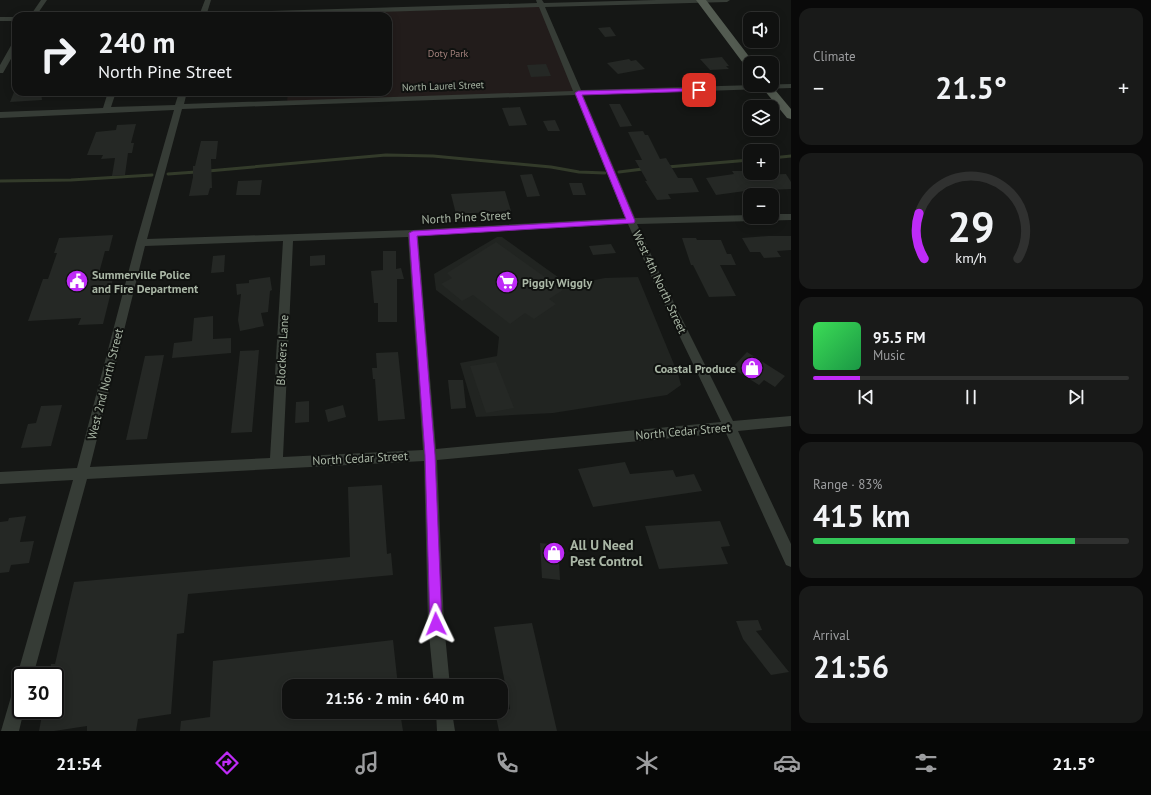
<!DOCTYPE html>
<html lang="en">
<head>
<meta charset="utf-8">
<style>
  body { margin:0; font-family:"PT Sans",sans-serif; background:#191a19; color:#f1f3f6; height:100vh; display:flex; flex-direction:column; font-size:15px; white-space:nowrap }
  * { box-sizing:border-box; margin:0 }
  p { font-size:13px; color:#9c9d9f }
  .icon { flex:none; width:22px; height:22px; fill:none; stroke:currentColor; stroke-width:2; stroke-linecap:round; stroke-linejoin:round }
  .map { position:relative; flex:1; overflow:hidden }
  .details { display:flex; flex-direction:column; gap:8px; padding:8px; background:#090909; width:360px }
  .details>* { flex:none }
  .top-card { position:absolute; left:12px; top:12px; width:380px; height:84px; border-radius:12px; box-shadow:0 2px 10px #0003,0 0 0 1px #303130; background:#101110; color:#f1f3f6; overflow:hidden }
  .fabs { position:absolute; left:743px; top:12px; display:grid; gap:8px }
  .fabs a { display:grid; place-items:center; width:36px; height:36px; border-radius:8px; background:#101110; box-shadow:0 2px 10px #0003,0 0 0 1px #303130; font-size:20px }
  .speed { position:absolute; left:12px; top:667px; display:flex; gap:8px; font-size:20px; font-weight:700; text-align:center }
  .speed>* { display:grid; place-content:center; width:52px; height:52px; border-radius:50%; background:#101110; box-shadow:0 2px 10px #0003,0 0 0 1px #303130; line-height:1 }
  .speed .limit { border:2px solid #111; border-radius:6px; background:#fff; color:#111 }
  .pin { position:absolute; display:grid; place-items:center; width:34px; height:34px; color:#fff; margin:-17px; border-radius:8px; box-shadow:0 2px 6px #0006 }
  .me { position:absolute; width:44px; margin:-22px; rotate:358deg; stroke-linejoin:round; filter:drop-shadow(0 0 3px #0008) }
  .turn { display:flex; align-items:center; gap:14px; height:84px; padding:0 20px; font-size:18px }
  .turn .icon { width:52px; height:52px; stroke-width:2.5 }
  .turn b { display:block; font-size:28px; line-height:34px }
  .big { font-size:30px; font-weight:600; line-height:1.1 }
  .details .tile { flex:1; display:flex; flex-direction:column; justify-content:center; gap:6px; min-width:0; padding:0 14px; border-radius:12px; background:#191a19 }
  .details .dial { align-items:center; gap:0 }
  .dial svg { height:104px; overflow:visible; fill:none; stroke:#303130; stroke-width:7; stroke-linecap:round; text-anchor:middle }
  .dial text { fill:#f1f3f6; stroke:none }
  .song { display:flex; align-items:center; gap:12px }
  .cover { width:48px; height:48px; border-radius:6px; background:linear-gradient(135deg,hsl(130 70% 55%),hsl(140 70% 35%)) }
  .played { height:4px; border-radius:2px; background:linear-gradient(90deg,#bf2bf8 15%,#303130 15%) }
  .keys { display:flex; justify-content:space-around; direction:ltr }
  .heat { display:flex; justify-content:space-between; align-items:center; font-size:22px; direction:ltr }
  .charge { height:6px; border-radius:3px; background:linear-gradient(90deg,#34c759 83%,#303130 0) }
  .trip { position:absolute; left:282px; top:679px; width:226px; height:40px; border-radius:12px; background:#101110; box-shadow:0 2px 10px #0003,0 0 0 1px #303130; font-weight:600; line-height:40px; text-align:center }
  .tab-bar { display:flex; height:64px; justify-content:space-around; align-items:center; background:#060706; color:#9c9d9f }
  .tab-bar .icon { width:28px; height:28px }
  .tab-bar .active { color:#bf2bf8 }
  .tab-bar b { font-size:18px; color:#f1f3f6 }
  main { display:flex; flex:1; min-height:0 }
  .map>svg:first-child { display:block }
  .built { fill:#212421 }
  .green { fill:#221c1b }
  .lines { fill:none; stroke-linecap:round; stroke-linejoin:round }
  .stream { stroke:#333b2a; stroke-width:3 }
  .building { fill:#252825 }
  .minor { fill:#363c36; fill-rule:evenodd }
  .major { fill:#535b51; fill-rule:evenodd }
  .route { fill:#bf2bf8; stroke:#7c1ca1 }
  .labels { text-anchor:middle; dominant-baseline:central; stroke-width:4; stroke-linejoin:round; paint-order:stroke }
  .far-park-label { font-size:10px; fill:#a3817c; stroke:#101210 }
  .far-street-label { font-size:10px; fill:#aab7a6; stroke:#101210 }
  .street-label { font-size:12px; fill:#aab7a6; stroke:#101210 }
  .poi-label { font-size:12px; font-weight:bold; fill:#aab7a6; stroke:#101210; text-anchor:start }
  .near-poi-label { font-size:14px; font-weight:bold; fill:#aab7a6; stroke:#101210; text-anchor:start }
</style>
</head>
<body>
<main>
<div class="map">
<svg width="791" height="731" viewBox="0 0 791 731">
  <rect width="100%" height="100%" fill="#151715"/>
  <path class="built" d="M497 237H502L569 285 605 278 638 277 678 374 681 385 667 395 553 413 476 417 460 363 497 356 499 337 436 290 434 274Z"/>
  <path class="green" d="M540 5 578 93 287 102 288 92H388V16H292L293 12Z"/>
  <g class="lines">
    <path class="stream" d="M772 158 791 156
      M667 167 750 160
      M208 171 386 155 433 156 551 167 579 172 605 173
      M619 172 643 169
      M168 174 196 172
      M0 181 71 180 152 175"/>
  </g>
  <path class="building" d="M610 27 616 36 605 37 598 28Z
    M722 57 729 66H726L729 69 710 70 700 59Z
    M629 59 631 61 636 60 645 69 618 74 607 63Z
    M546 64 551 76 531 77 527 65Z
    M14 92H41L42 100 10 102Z
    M609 104H620L632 126 620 127Z
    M520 107 527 125 509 126 502 108Z
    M555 120 560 131H548L543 121Z
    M136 124 131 143H134L132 153H128L125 175 112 176 115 158 101 159 103 155H87L96 132 116 130 117 125Z
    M643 131 645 135H648L660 159 666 158 678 178H692L699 192 668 194 671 199 657 200 645 181H647L635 160H642L628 132Z
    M201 141H218L216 159H211L212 188H210L208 195 189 196 193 177V166H195Z
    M732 171H745L748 174 756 175 786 174 791 182V189L765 190 767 192 746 193 745 191 716 195 706 178 734 174Z
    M532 174 540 196 527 197 520 175Z
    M262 180 260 195H236L238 181Z
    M569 183H582L586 195H573Z
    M505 191 511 211 456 214 451 194Z
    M113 235 109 251H105L99 273 108 272 106 278 113 277 110 296 103 324 78 325 81 318 28 321 43 279H48L57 253H54L59 238Z
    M768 236H791V250L777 251 781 257 764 258 760 252H750L742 238Z
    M682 238H696L697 240H721L727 254H731L736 265H720L736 296 709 297 693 265H691Z
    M496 242 563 290 549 299 556 304 534 319 525 313 510 324 473 295 462 301 441 284 452 278 447 273Z
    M611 244 616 253 593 255 589 246Z
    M383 251H396V269L401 268 404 279H397V322H378V303H374L371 271 383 270Z
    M225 255 224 272 211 273 213 256Z
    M325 255V265L310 266V256Z
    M270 277 272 290 270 291 268 312 261 313 264 326 240 331 238 320 241 294 237 295 236 284 249 283V280Z
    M213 316V339L231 338V353L172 358 174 343 192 341 194 318Z
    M259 350 252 432 231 433 240 351Z
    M398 352 405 419 378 421 375 379H373L372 368H377L376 353Z
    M747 352 785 376 775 387 764 380 759 385 732 368Z
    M164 355 147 439 126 440 145 356Z
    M496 362 514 408 486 413 470 366Z
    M448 380H463L466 408 451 409Z
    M309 401V422L295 423 296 402Z
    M62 405 51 446 21 448 28 424 36 423 41 406Z
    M343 405 346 417 328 422 325 410Z
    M625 462 630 474 673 470 676 477 694 474 702 491 593 507 578 469Z
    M382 485 387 554 391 553 393 575 188 594 184 633 177 634 171 714 138 719 136 731H87V726L54 731H39L43 710H55V676H49L51 664H55L74 582 350 557 348 487Z
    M26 516 20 542 34 541 29 563 11 565 9 572 0 573V522L8 521 9 518Z
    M720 521 730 546 721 547 728 564 659 569 645 526Z
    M540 543 558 545 560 580 542 578Z
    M758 620 762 630 756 631 789 672 771 675 743 639 736 621Z
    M532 623 557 731H499L495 712 510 709 494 627Z
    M393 640 398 686H289V712H400L403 731H180L181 721 210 717 213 661Z"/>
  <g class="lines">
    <path class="minor" d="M41 0H47L36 16H30Z
      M205 0H211L207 13 537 3 536 0H542L544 3 656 0H730L727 2 545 7 581 90 791 84V88L583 95 635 218 750 215V217H772V214H791V220L637 224 664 283 733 421 791 416V426L738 431 791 544V567L786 565 726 433 437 460 444 624 450 686H434L428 624 424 461 87 479 33 676H21V710H24L19 731H1L13 690 15 684 20 682 17 676 73 480 0 484V472L77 468 136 243 174 110 0 118V112L103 108 108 92H116L111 107 175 105 179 92H187L184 104 573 91 539 7 243 16H167L170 14 200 13ZM575 95 625 218 413 230 147 239 182 109ZM628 224 654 283 721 422 436 449 418 236ZM408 237 423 450 283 457 293 241ZM283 241 270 458 90 467 145 246Z
      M0 17H16V21H0Z
      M13 42H16V50L3 73H0V65Z
      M436 712H452L455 731H437Z"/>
    <path class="major" d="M696 0H706L754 63H750V68L746 67Z
      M760 85H771L791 109V119L787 118Z"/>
  </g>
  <path class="route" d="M699 88 702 90 701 91 582 95 635 221 634 223 417 236 435 455 442 624 441 628 436 630 432 628 430 624 425 455 409 233 413 231 626 219 575 93 578 91Z"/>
  <defs>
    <g id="civic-disc" transform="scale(1.15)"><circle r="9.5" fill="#bf2bf8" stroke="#101210"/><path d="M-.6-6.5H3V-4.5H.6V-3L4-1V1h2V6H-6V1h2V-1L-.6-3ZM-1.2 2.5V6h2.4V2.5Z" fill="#fff"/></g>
    <g id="supermarket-disc" transform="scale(1.15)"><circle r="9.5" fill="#bf2bf8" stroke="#101210"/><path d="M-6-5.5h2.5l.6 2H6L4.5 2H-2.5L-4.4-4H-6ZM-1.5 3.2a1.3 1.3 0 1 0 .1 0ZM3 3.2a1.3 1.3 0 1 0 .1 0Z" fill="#fff"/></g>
    <g id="shop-disc" transform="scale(1.15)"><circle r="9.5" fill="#bf2bf8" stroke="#101210"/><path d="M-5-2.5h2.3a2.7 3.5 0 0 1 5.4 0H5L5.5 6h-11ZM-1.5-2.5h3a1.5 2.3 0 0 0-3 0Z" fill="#fff"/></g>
  </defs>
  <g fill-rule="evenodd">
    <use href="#civic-disc" x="77" y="281"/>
    <use href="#supermarket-disc" x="507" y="282"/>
    <use href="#shop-disc" x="752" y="368"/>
    <use href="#shop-disc" x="554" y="553"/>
  </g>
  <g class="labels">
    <g class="far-park-label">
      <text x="448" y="53">Doty Park</text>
    </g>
    <g class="far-street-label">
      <text transform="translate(443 86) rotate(-2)">North Laurel Street</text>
    </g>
    <g class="street-label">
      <text transform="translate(466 217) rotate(-3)">North Pine Street</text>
      <text transform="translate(660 282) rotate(65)">West 4th North Street</text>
      <text transform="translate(282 350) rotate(-87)">Blockers Lane</text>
      <text transform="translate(105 384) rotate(-76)">West 2nd North Street</text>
      <text transform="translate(683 431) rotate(-5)">North Cedar Street</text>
      <text transform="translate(360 458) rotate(-3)">North Cedar Street</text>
    </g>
    <g class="poi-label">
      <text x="92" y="274">Summerville Police<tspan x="92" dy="14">and Fire Department</tspan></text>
      <text x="522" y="282">Piggly Wiggly</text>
      <text x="736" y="368" text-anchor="end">Coastal Produce</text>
    </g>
    <g class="near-poi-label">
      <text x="570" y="545">All U Need<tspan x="570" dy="16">Pest Control</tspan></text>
    </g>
  </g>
</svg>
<div class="fabs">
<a><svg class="icon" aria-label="sound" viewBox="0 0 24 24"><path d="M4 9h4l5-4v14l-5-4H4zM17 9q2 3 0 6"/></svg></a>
<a><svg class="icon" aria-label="search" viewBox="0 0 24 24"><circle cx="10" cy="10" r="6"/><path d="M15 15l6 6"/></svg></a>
<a><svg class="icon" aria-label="layers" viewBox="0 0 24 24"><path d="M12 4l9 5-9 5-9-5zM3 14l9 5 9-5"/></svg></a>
<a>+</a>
<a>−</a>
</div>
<div class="speed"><div class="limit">30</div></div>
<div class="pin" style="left:699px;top:90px;background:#d93025"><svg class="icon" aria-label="arrive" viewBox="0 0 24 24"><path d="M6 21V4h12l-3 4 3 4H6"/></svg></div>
<svg class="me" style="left:436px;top:624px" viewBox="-20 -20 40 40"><path d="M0-17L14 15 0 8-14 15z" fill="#bf2bf8" stroke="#fff" stroke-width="4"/></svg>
<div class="trip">21:56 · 2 min · 640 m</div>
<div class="top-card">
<div class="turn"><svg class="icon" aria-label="right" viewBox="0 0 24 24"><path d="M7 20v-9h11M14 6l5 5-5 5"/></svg><div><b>240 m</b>North Pine Street</div></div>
</div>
</div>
<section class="details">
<div class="tile"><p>Climate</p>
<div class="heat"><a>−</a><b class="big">21.5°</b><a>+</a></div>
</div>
<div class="tile dial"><svg viewBox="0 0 100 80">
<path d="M14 69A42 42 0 1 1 86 69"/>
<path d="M14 69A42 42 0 0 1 10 34" stroke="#bf2bf8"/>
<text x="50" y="56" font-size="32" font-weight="700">29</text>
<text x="50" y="72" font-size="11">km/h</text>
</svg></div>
<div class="tile">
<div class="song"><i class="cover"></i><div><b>95.5 FM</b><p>Music</p></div></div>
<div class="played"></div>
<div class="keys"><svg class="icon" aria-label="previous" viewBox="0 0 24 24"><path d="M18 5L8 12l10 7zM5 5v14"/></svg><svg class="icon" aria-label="pause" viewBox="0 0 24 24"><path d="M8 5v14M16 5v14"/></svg><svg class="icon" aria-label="next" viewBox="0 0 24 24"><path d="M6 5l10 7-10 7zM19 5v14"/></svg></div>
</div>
<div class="tile"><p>Range · 83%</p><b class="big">415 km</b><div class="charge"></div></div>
<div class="tile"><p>Arrival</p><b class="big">21:56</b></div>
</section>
</main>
<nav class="tab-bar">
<b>21:54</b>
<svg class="icon active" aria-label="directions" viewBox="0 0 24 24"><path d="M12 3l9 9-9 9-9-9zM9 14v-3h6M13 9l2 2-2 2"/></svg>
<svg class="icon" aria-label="music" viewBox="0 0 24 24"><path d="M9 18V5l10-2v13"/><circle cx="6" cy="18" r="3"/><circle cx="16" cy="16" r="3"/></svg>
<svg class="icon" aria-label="phone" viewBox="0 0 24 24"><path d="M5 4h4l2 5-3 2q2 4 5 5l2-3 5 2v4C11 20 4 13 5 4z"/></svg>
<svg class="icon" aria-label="climate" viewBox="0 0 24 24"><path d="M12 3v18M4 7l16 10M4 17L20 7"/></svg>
<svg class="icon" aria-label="car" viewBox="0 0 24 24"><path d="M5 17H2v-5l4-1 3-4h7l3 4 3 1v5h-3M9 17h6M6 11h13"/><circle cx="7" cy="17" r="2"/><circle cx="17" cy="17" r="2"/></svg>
<svg class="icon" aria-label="filters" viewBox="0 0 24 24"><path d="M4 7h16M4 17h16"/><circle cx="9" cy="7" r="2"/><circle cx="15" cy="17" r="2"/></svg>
<b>21.5°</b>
</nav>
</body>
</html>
